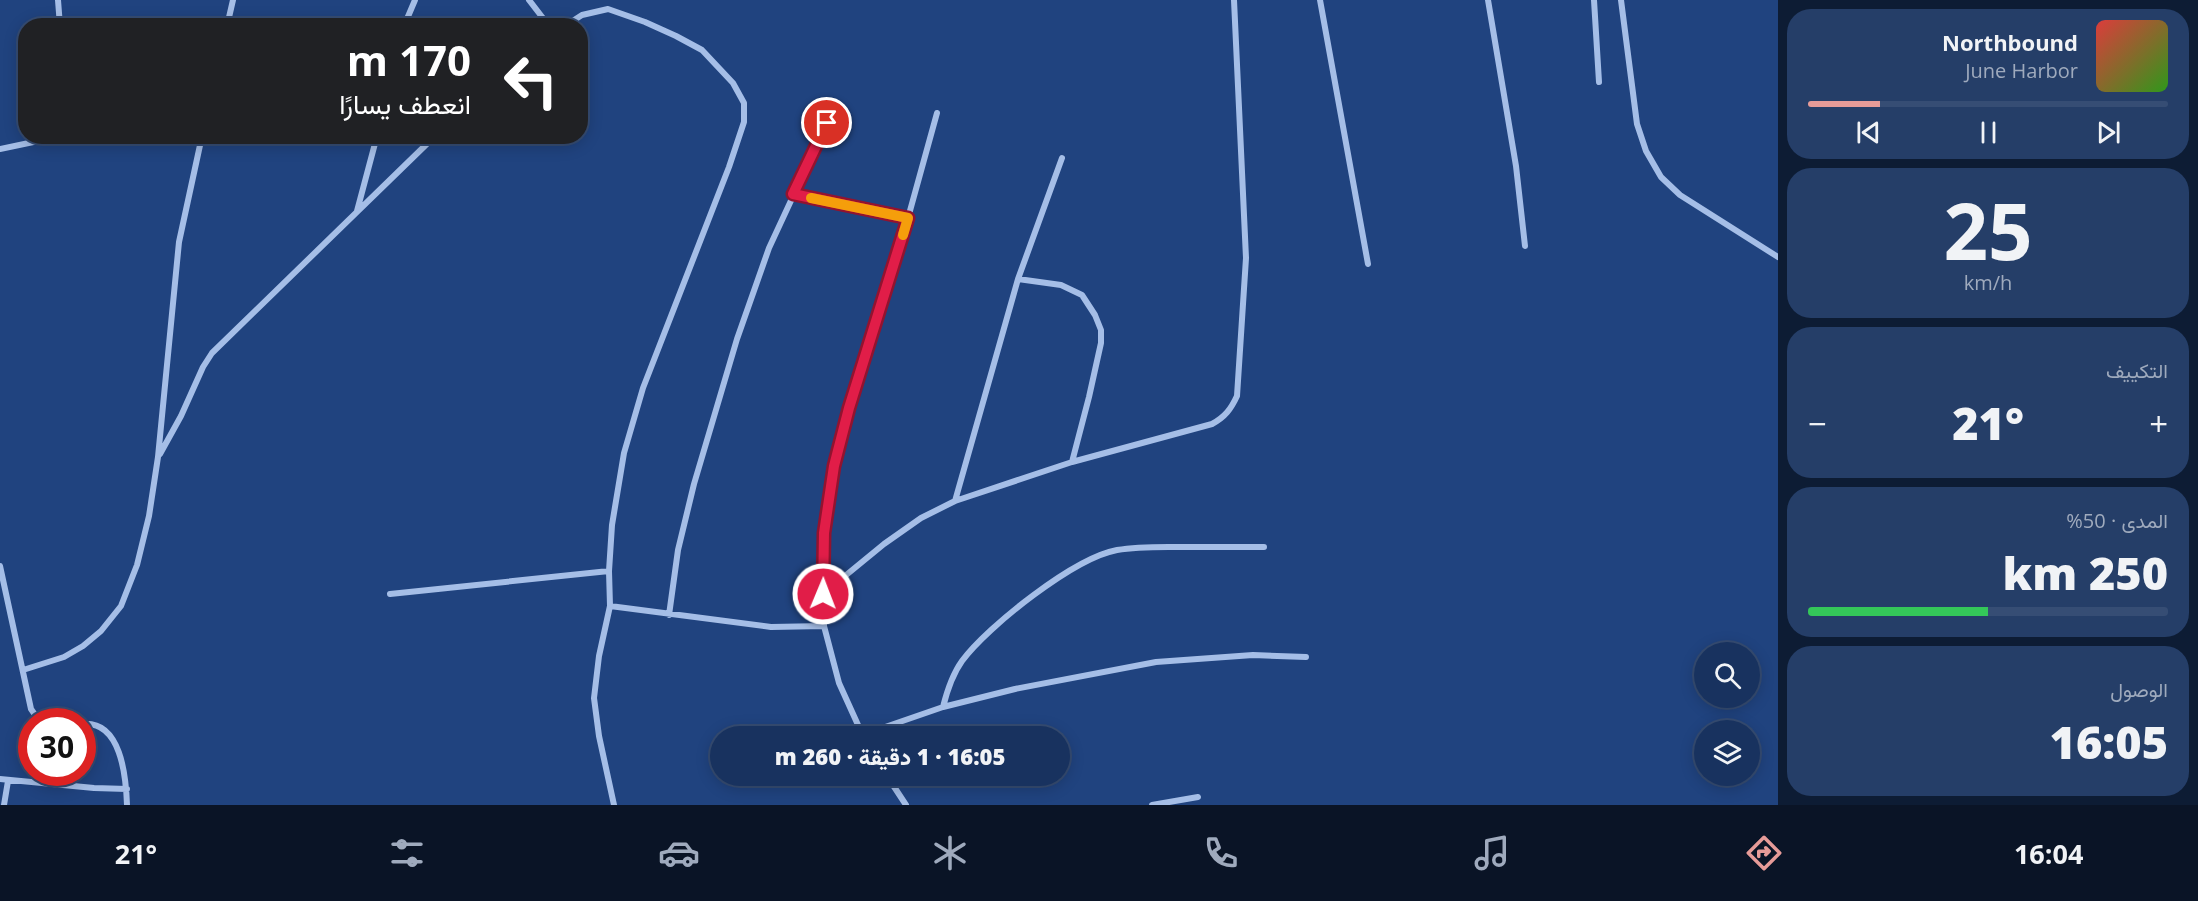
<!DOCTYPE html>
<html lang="ar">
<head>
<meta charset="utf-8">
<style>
  body { margin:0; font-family:"Open Sans",Vazirmatn,sans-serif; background:#253e68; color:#f1f3f6; direction:rtl; height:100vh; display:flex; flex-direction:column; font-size:22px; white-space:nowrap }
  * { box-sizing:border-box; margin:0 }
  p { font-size:20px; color:#9faabd }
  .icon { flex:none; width:33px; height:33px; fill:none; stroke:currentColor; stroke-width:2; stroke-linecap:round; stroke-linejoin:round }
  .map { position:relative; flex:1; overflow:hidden; direction:ltr }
  .sheet { display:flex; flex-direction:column; gap:9px; padding:9px; background:#0d1c34; width:420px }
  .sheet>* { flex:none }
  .guide { position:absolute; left:18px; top:18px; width:570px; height:126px; border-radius:24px; box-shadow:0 3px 15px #0003,0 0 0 2px #364d74; direction:rtl; background:#202124; color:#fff; overflow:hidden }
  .tools { position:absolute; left:1694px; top:642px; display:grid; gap:12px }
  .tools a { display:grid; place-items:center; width:66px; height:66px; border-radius:50%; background:#18325f; box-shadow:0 3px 15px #0003,0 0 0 2px #364d74; font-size:30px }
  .speed { position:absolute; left:18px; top:708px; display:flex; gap:12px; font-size:30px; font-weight:700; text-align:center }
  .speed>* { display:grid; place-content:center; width:78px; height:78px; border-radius:50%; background:#18325f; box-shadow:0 3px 15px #0003,0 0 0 2px #364d74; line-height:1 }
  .speed .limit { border:9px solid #d22; background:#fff; color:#111 }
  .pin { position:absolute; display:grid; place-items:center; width:51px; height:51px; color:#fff; margin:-26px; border:3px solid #fff; border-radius:50%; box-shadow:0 2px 6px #0007 }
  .me { position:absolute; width:66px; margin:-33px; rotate:1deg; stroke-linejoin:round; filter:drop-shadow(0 0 4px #0008) }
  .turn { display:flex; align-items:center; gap:21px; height:126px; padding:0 18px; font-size:27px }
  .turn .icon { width:78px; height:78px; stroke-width:2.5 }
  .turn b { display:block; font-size:42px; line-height:51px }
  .big { font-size:45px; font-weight:800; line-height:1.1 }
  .sheet .card { flex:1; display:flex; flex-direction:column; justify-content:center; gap:9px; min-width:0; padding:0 21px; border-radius:24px; background:#253e68 }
  .sheet .dial { align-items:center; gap:0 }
  .dial b { font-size:78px; line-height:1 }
  .song { display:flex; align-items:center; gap:18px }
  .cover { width:72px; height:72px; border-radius:9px; background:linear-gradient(135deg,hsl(0 70% 55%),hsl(110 70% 35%)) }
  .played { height:6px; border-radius:3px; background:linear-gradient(90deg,#e69b98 20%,#364d74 20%) }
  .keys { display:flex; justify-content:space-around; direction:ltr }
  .heat { display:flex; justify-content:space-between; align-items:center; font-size:33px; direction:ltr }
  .charge { height:9px; border-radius:4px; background:linear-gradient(90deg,#34c759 50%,#364d74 0) }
  .trip { position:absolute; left:710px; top:726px; width:360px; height:60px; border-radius:30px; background:#18325f; box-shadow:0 3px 15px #0003,0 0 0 2px #364d74; font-weight:800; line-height:60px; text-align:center; direction:rtl }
  .tabs { display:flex; height:96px; justify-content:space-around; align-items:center; background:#0a1426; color:#9faabd }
  .tabs .icon { width:42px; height:42px }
  .tabs .active { color:#e69b98 }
  .tabs b { font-size:27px; color:#f1f3f6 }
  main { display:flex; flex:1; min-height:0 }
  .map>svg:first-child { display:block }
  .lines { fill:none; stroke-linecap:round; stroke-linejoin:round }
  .minor { stroke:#a5bee7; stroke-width:6 }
  .route-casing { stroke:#92132f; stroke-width:15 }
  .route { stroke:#e11d48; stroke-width:10 }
  .slow { stroke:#f59e0b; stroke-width:10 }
</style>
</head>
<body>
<main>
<section class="sheet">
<div class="card">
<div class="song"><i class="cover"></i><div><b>Northbound</b><p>June Harbor</p></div></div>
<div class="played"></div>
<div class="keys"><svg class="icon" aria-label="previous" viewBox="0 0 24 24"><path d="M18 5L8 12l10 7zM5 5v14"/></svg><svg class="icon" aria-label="pause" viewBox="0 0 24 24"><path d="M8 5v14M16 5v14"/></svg><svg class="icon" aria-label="next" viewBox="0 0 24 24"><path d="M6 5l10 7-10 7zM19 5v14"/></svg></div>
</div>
<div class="card dial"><b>25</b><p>km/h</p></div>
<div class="card"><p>التكييف</p>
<div class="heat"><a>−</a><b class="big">21°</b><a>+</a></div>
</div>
<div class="card"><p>المدى · 50%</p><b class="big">250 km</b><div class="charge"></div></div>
<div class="card"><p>الوصول</p><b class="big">16:05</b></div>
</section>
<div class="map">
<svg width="1778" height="805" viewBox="0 0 1778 805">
  <rect width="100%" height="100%" fill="#20437f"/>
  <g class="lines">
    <path class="minor" d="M58 0 60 26
      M529 0 549 26
      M1320 0 1368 264
      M1488 0 1516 166 1525 246
      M1594 0 1599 82
      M1621 0 1637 124 1646 151 1661 177 1680 195 1778 257
      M227 26 233 0
      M404 26 415 0
      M565 26 582 15 608 9 645 22 676 36 702 50 733 83 744 103V122L729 167 643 388 624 453 612 525 609 571 610 606 599 656 594 698 599 736 614 805
      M0 149 62 136
      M793 194 908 218
      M357 211 377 136
      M1018 279 1061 285 1082 295 1095 315 1101 330V343L1089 397 1072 462
      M160 454 181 416 203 367 212 353 435 136
      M955 501 1018 279 1062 158
      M0 566 31 709 40 722
      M390 594 609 571
      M823 594 884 544 921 518 955 501 1072 462 1212 424C1225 417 1231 409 1237 396L1246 258 1234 0
      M610 606 771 627 824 626
      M669 615 678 550 694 484 737 339 769 248 827 123
      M23 670 64 657 83 646 101 631 121 606 137 565 149 516 158 457 179 242 202 136
      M943 707C947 691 952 675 962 661 988 626 1074 558 1117 550 1140 546 1163 547 1186 547 1212 547 1237 547 1264 547
      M82 724C121 720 126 776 127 805
      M862 735 943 707 1015 689 1156 662 1253 655 1306 657
      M863 736 839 683 824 626V533L834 466 849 408 908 218 937 113
      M887 776 906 805
      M0 779 94 788 127 789
      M4 805 8 781
      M1152 805 1198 797"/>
  </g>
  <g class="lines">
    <g class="route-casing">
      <path id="route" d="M823 594 824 533 834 466 849 408 908 218 793 194 827 123"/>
    </g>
    <use href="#route" class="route"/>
    <path class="slow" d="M811 198 908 218 903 235"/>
  </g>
</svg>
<div class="tools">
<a><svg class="icon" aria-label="search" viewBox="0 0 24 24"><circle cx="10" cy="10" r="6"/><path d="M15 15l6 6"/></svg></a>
<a><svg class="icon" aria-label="layers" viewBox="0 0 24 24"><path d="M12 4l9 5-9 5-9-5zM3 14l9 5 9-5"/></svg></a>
</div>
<div class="speed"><div class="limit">30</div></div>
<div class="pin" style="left:827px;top:123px;background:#d93025"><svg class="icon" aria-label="arrive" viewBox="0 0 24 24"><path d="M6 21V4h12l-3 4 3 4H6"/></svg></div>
<svg class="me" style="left:823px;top:594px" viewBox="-20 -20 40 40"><circle r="17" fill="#e11d48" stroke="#fff" stroke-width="3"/><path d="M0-11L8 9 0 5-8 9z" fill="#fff"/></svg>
<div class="trip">16:05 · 1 دقيقة · 260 m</div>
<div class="guide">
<div class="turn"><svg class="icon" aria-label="left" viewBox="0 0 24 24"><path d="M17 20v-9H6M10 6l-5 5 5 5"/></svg><div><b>170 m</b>انعطف يسارًا</div></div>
</div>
</div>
</main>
<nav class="tabs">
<b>16:04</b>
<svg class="icon active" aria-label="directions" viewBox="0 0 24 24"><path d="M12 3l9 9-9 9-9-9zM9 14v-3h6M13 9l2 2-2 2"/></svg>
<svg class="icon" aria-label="music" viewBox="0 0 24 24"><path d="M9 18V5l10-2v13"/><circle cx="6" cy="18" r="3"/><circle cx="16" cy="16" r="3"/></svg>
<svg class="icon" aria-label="phone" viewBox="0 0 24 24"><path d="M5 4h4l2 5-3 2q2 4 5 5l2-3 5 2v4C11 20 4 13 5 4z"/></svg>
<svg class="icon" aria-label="climate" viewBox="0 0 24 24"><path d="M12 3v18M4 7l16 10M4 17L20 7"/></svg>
<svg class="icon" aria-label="car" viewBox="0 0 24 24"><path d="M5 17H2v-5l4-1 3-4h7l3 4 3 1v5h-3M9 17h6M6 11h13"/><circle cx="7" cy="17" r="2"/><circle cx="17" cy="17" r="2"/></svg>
<svg class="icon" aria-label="filters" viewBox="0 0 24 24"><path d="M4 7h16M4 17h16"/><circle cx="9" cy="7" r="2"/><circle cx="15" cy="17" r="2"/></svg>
<b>21°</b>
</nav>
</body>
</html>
